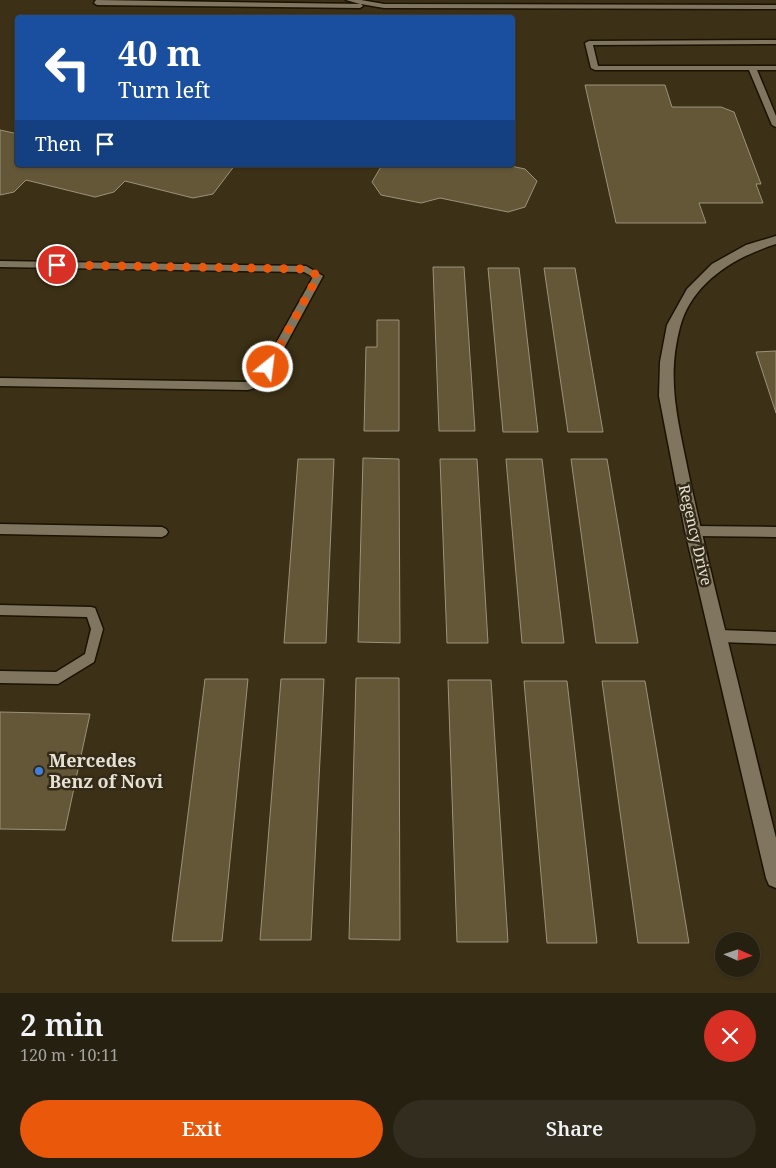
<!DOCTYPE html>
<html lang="en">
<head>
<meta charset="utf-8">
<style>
  body { margin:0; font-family:"Noto Serif",serif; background:#322d1f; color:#f1f3f6; height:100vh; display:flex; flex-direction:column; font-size:19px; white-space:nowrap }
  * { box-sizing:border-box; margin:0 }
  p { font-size:16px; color:#a4a39f }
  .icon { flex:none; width:28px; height:28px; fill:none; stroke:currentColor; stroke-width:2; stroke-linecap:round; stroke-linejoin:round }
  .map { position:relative; height:993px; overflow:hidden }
  .panel { display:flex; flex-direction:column; background:#262011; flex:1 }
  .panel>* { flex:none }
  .guide { position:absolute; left:15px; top:15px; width:500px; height:152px; border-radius:5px; box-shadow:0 1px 4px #0004,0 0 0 1px #423e31; background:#1a4fa0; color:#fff; overflow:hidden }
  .needle { width:32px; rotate:93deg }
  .fabs { position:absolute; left:715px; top:932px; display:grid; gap:10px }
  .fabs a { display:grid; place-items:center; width:45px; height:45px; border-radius:50%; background:#262011; box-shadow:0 1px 4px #0004,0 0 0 1px #423e31; font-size:25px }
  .pin { position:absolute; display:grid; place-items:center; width:42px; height:42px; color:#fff; margin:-21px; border:2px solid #fff; border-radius:50%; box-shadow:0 1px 5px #0007 }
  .me { position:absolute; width:55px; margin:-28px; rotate:29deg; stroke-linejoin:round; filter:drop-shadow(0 0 4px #0008) }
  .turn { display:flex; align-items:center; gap:18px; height:105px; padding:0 20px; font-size:22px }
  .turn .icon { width:65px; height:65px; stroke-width:2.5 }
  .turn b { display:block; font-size:35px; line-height:42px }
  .then { display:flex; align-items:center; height:48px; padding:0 20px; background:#0003; gap:10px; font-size:19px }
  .round { display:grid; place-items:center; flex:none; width:52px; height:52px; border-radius:26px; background:#322d1f }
  .headline { display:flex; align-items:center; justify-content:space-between; height:85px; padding:0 20px }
  h1 { font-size:30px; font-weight:600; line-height:38px }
  .button { display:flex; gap:10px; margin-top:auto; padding:10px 20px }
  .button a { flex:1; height:58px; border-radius:30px; background:#ea580c; color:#fff; font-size:20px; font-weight:600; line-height:58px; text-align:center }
  .button a+a { background:#322d1f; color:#f1f3f6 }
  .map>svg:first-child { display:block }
  .built { fill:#3c3116; fill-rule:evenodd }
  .building { fill:#645738; stroke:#9c927b }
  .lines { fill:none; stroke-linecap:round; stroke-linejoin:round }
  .lane-casing { stroke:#1a1302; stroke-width:3 }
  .street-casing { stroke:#1a1302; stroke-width:3 }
  .lane { fill:#807660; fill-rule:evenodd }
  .street { fill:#807660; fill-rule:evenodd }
  .route { stroke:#ea580c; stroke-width:9; stroke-dasharray:0 16.2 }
  .shop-dot { fill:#3f7fe0; stroke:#332a17; stroke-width:2 }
  .labels { text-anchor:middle; stroke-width:5; stroke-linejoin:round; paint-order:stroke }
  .street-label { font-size:15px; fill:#e6e1d5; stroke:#332a17 }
  .near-poi-label { font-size:18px; font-weight:bold; fill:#e6e1d5; stroke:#332a17; text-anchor:start }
</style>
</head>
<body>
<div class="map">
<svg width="776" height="993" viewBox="0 0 776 993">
  <rect width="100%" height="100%" fill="#332a17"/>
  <path class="built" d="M0 0H776V993H0ZM18 18H512V165H18ZM724 941H751V969H724Z"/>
  <g class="building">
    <polygon points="585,85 665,85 672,107 721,107 734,112 761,184 756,184 763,203 699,203 706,223 616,223"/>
    <polygon points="0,130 18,134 18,165 235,165 213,194 193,198 125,181 114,192 95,197 26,180 14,192 0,195"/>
    <polygon points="382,165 506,165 525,169 537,181 525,207 508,212 440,198 421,203 381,195 372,182"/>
    <polygon points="433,267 464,267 475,431 439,431"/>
    <polygon points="488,268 519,268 538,432 503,432"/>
    <polygon points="544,268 575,268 603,432 568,432"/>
    <polygon points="377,320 399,320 399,431 364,431 366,347 377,347"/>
    <polygon points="776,351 776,413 756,352"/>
    <polygon points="363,458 399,459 400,643 358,642"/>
    <polygon points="298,459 334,459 326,643 284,643"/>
    <polygon points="440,459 477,459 488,643 447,643"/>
    <polygon points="506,459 542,459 564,643 522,643"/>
    <polygon points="571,459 607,459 638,643 596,643"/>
    <polygon points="356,678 399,678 400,940 349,939"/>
    <polygon points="205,679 248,679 222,941 172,941"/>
    <polygon points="281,679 324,679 311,940 260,940"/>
    <polygon points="448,680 491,680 508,942 457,942"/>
    <polygon points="524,681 567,681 597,943 547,943"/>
    <polygon points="602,681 645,681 689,943 638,943"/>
    <polygon points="0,712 90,714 65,830 0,829"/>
  </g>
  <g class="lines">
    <g class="lane-casing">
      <g id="lane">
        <polygon points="96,0 360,4 346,0 361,0 384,4 776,5 776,9 384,8 361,4 363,6 360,8 97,5 94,3"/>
        <polygon points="776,40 776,44 593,45 598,66 776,66 776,70 757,70 776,116 776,127 772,125 749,70 595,70 591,68 585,43 589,41"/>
        <polygon points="0,261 306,266 323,276 264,385 248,390 0,386 0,378 248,382 256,379 313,277 304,272 0,267"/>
        <polygon points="0,524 162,527 166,529 168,532 166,535 162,537 0,534"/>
        <polygon points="693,526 776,527 776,537 693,536 689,534 687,531 689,528"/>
        <polygon points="0,605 91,607 95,608 103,629 94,662 58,684 0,683 0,671 56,672 85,654 91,629 87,617 0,615"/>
        <polygon points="719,630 776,632 776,644 719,642 715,640 713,636 715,632"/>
      </g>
    </g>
    <g class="street-casing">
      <path id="street" d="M776 236V244C735 257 692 282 680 327 666 380 678 420 688 471 697 513 707 555 717 597 737 677 756 758 776 838V888L769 885 766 878 685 531 659 396 660 362 667 325 687 289 712 264 746 245Z"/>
    </g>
    <use href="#lane" class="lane"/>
    <use href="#street" class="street"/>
  </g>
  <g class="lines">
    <polyline class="route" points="57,265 306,269 318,276 268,367"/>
  </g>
  <circle class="shop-dot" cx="39" cy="771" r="5"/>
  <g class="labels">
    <g class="street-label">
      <text transform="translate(695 535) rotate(77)" y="5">Regency Drive</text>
    </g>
    <g class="near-poi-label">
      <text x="49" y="767">Mercedes<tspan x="49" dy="21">Benz of Novi</tspan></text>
    </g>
  </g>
</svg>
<div class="fabs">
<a><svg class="needle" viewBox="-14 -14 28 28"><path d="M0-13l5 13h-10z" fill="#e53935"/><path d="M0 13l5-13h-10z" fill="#a4a39f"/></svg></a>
</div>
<div class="pin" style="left:57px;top:265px;background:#d93025"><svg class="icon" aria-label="arrive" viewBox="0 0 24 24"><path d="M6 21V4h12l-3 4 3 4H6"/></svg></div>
<svg class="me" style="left:268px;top:367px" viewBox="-20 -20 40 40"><circle r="17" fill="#ea580c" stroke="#fff" stroke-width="3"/><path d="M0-11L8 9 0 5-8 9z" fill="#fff"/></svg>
<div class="guide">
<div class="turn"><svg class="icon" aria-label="left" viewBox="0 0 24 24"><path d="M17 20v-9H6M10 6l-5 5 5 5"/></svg><div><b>40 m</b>Turn left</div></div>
<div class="then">Then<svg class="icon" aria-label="arrive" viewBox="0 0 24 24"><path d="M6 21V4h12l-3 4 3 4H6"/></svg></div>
</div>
</div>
<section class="panel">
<div class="headline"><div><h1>2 min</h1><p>120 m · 10:11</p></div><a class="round" style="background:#d93025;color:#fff"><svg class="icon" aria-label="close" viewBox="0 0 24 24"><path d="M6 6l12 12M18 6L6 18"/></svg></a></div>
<div class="button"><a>Exit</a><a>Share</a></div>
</section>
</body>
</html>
